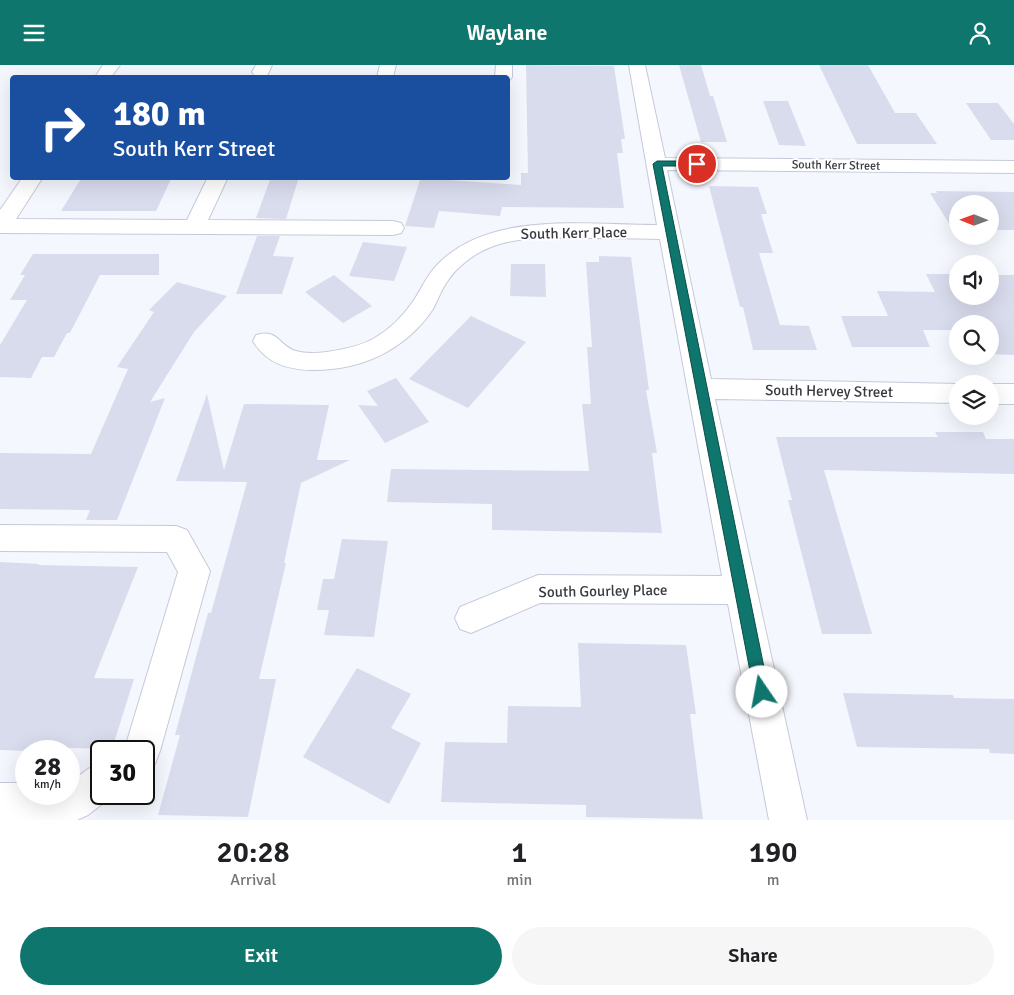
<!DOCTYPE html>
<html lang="en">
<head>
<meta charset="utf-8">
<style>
  body { margin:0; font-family:Signika,sans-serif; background:#f6f6f6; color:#202124; height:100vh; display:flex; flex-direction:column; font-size:19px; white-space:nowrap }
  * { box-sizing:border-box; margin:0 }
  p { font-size:16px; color:#757577 }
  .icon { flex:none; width:28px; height:28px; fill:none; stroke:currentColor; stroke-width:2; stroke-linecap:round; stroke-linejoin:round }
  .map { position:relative; height:755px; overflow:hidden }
  .sheet { display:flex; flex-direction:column; background:#fff; flex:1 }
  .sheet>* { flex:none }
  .guide { position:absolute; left:10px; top:10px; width:500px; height:105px; border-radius:5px; box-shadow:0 5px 20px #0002; background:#1a4fa0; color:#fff; overflow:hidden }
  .needle { width:32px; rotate:271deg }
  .tools { position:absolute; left:949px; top:130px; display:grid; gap:10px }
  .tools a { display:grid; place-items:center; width:50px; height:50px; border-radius:50%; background:#fff; box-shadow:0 5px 20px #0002; font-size:25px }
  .speed { position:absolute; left:15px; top:675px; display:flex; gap:10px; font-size:25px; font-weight:700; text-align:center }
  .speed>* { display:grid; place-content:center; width:65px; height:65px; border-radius:50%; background:#fff; box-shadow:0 5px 20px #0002; line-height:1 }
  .speed small { font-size:12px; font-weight:400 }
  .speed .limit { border:2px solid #111; border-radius:8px; background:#fff; color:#111 }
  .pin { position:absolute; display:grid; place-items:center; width:42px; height:42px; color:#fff; margin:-21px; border:2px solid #fff; border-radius:50%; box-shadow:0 1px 5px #0007 }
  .me { position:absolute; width:55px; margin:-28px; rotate:348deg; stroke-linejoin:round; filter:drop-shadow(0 0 4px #0008) }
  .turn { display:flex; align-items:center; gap:18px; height:105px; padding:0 20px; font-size:22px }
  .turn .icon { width:65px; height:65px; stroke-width:2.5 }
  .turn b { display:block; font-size:35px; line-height:42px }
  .eta { display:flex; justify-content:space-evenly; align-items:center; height:85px; text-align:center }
  .eta b { font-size:30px; font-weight:600; line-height:35px }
  .action { display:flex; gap:10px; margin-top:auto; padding:10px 20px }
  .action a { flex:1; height:58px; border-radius:30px; background:#0f766e; color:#fff; font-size:20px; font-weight:600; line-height:58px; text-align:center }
  .action a+a { background:#f6f6f6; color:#202124 }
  header { display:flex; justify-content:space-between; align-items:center; height:65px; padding:0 20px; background:#0f766e; color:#fff; font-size:22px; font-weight:600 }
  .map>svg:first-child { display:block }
  .building { fill:#d9dced }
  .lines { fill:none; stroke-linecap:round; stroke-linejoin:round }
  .minor-casing { stroke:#c6c9d9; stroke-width:2 }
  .minor { fill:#fff; fill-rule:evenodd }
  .route { fill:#0f766e; stroke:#0a4d48 }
  .labels { text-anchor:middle; stroke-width:4; stroke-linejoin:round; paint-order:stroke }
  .far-street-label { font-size:12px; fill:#393a41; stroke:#fff }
  .street-label { font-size:15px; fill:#393a41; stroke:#fff }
</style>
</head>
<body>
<header><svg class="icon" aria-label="menu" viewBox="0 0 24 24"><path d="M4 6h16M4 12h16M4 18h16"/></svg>Waylane<svg class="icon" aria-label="person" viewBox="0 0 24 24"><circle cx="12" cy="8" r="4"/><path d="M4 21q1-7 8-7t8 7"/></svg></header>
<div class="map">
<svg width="1014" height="755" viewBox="0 0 1014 755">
  <rect width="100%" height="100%" fill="#f5f7fe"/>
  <g class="building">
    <polygon points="526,0 614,1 625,74 621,74 623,88 617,88 624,143 502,142 500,151 439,146 434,163 405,161 421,112 449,112 449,115 521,120 521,108 528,108"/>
    <polygon points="679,0 701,0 710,31 713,31 727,77 701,77"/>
    <polygon points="819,0 868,0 895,48 916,48 937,79 857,79"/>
    <polygon points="763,36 788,36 806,81 779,80"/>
    <polygon points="966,38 998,38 1014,59 1014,75 991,75"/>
    <polygon points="82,112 172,112 156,146 61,146"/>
    <polygon points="271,112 299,112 286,154 256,153"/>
    <polygon points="709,121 758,122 767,149 761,149 773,188 759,188 780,260 809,261 817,285 753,285 743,242 740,242"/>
    <polygon points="936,126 1014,127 1014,165 990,165 990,139 958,139 958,165 953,165 930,128 937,128"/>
    <polygon points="257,171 280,171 273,191 294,192 282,229 236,229"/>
    <polygon points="363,177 407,182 394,216 349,211"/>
    <polygon points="33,189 159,189 159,210 100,210 70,268 67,268 54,292 42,292 31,313 0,312 0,280 27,235 10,235 25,210 20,210"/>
    <polygon points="599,191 631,192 649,325 646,325 657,388 652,388 662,468 492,465 492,439 387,437 391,404 589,406 582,339 591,339 587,282 592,282 586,197 599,197"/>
    <polygon points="511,199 545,199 546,232 510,231"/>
    <polygon points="926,209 958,209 958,231 990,231 990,210 1014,210 1014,290 990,289 990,259 958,259 958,265 923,265 930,282 852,282 841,251 888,251 877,226 935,227"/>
    <polygon points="334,210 356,228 372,241 343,258 305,227"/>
    <polygon points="177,217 227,231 194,267 150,337 165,333 117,455 86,455 90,445 0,444 0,388 91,389 128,304 117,302 154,247 149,245"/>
    <polygon points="471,251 526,277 468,343 409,314"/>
    <polygon points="396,313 429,357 385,378 358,340 378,341 367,326"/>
    <polygon points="207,329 224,405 244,339 329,340 317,395 350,395 301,418 284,498 286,498 259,614 276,614 248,752 158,750 180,670 175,670 196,592 208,548 211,548 247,417 176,416"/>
    <polygon points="935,367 983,367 986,374 1014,374 1014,409 824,405 872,569 822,569 788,435 792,435 776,372 938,372"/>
    <polygon points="342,474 388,476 374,572 324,570 329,545 317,545 323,514 334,514"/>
    <polygon points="0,497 39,499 38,500 138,502 94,613 134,614 112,684 30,682 29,686 0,685"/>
    <polygon points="578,578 686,580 696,649 690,649 703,754 586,752 586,740 441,737 445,677 507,678 508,641 581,642"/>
    <polygon points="357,603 411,629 391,663 421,678 389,739 303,692"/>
    <polygon points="843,628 953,630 954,633 1014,634 1014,689 990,688 989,684 857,682"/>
  </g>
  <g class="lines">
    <g class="minor-casing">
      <g id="minor">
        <polygon points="103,0 120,0 111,12 95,12"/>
        <polygon points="256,0 272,0 267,11 255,11 252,7"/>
        <polygon points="380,0 396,0 393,12 377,12"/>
        <polygon points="496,0 512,0 512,12 509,16 508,16 508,12 495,12"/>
        <path d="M629 0H645L665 93 1014 96V108L667 105 711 314 960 319H958V338L715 334 807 755H769L728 539 540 538 471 568 460 564 455 553 460 542 538 510 722 511 660 174C633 173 607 173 580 173 550 173 520 171 491 182 475 188 456 202 447 217 441 225 438 235 433 244 405 286 360 306 310 305 287 304 266 298 253 276L256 270C278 263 279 281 296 286 314 292 357 283 373 274 389 265 404 250 414 235 422 223 427 210 437 200 489 145 588 160 657 160Z"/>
        <polygon points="23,112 43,112 16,154 187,155 208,112 228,112 208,155 393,156 401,158 404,163 401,168 393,170 0,168 0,145"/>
        <rect x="990" y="319" width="24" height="20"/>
        <polygon points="0,460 176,461 187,465 210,506 160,686 155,699 144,703 144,686 124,686 178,507 167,487 0,486"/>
        <polygon points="101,698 101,729 115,729 88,750 77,755 0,755 0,718 26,718 26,729 69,729 69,718 88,704"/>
      </g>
    </g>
    <use href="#minor" class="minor"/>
  </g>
  <polygon class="route" points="657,96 697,96 701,99 697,101 662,101 769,627 767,632 762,634 756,632 754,627 653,99"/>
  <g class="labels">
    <g class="far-street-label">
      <text transform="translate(836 100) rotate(1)" y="4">South Kerr Street</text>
    </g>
    <g class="street-label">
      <text transform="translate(574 168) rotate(-1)" y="5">South Kerr Place</text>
      <text transform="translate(829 326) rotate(1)" y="5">South Hervey Street</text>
      <text transform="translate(603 526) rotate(-1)" y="5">South Gourley Place</text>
    </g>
  </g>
</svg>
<div class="tools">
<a><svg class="needle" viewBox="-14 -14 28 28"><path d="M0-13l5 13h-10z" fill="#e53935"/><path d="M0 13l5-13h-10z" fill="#757577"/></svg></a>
<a><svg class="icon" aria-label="sound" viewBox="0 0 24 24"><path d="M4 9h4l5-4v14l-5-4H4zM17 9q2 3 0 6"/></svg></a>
<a><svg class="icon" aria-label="search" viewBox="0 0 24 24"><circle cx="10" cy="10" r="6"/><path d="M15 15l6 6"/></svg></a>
<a><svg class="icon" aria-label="layers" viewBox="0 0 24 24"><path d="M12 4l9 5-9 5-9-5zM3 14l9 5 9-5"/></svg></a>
</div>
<div class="speed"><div>28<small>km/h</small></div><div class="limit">30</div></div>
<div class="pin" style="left:697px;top:99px;background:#d93025"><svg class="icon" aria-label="arrive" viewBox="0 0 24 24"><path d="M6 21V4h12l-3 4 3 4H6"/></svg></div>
<svg class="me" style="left:762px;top:627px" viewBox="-20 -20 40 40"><circle r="19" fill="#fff"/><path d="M0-13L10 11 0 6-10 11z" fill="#0f766e"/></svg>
<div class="guide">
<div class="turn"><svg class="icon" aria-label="right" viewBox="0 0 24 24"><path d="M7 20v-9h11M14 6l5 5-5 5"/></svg><div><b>180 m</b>South Kerr Street</div></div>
</div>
</div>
<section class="sheet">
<div class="eta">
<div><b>20:28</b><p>Arrival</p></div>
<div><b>1</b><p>min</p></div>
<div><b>190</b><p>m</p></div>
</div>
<div class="action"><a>Exit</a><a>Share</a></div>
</section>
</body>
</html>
